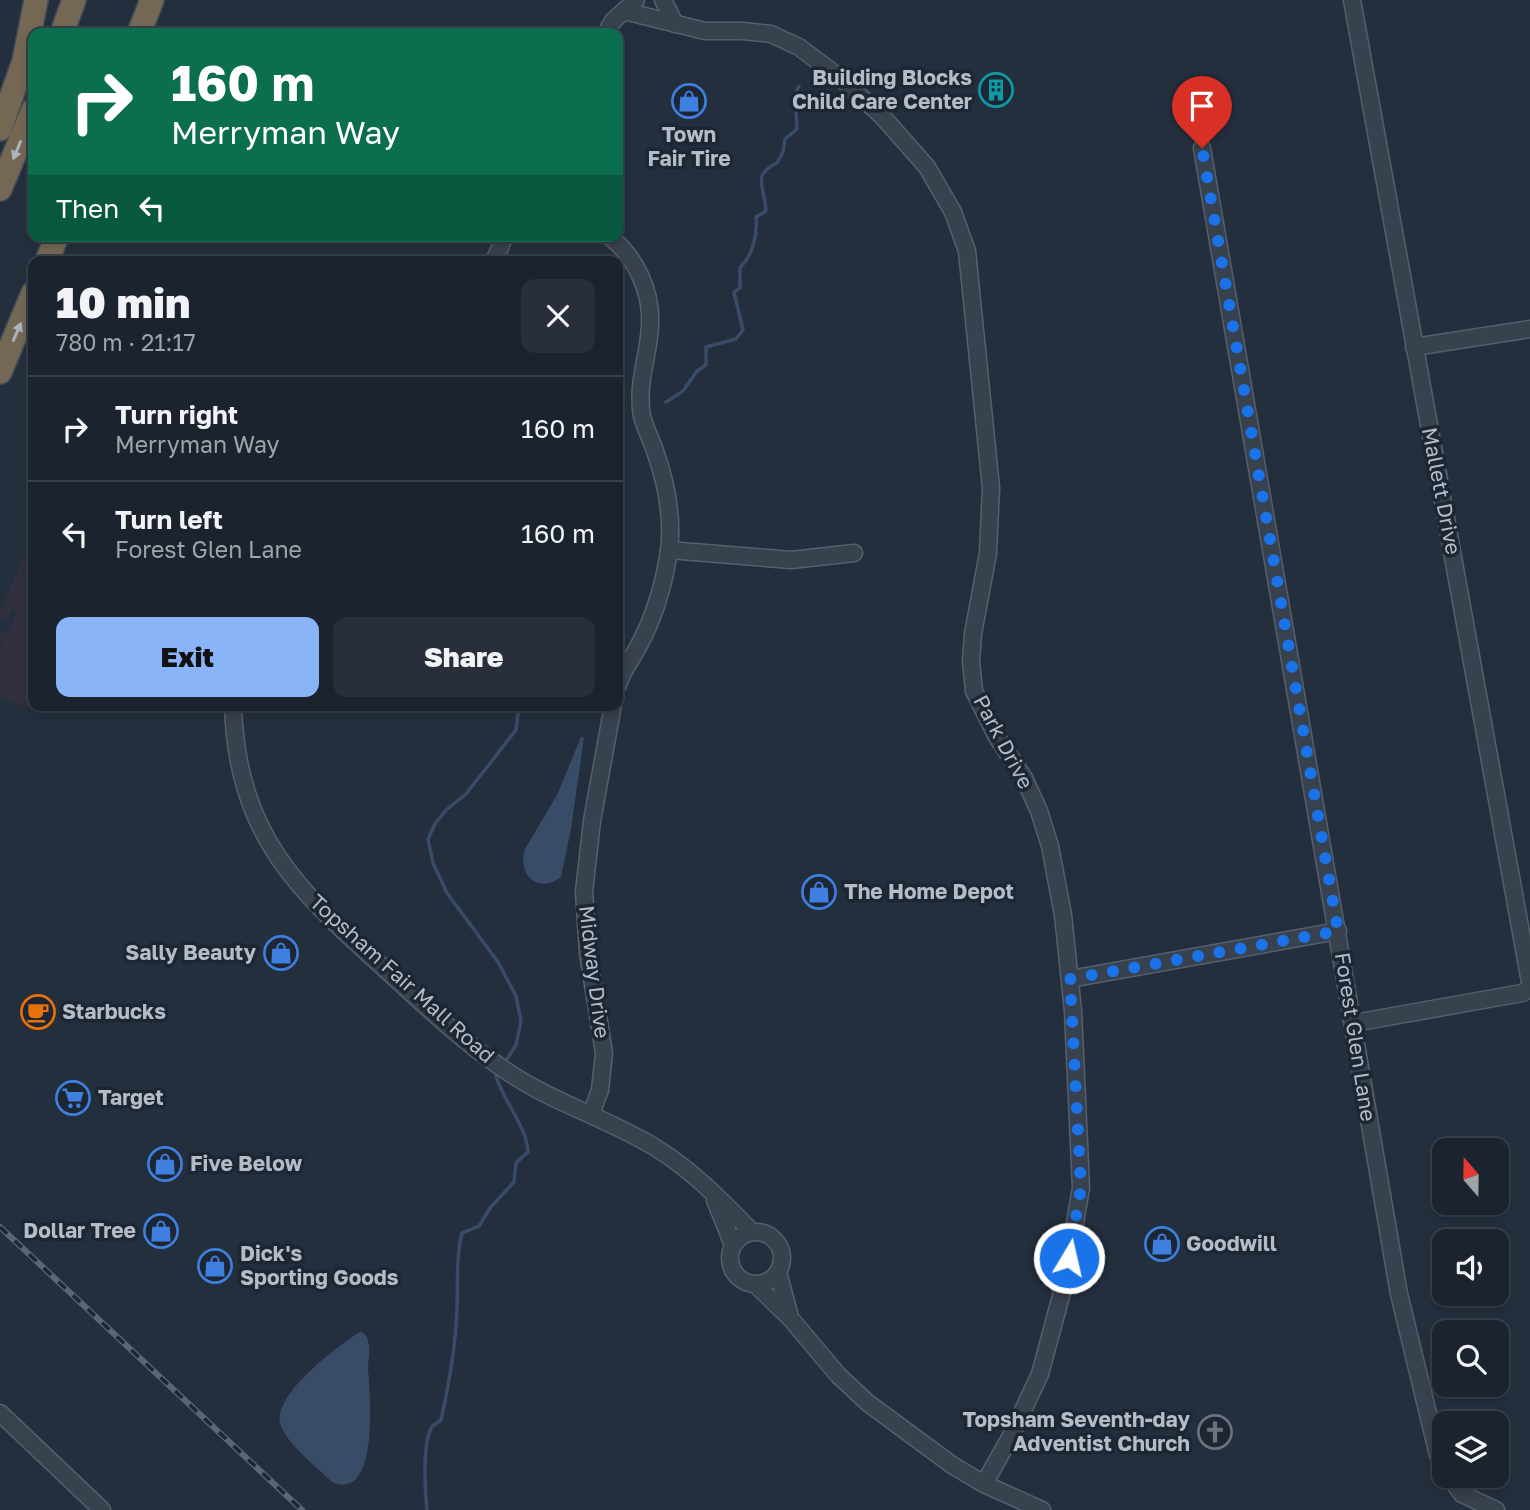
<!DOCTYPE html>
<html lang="en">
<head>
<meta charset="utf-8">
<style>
  body { margin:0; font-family:"Golos Text",sans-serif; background:#282f3a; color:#f1f3f6; height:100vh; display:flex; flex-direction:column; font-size:26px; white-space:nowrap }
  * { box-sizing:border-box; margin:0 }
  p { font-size:23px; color:#a0a4aa }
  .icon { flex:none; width:38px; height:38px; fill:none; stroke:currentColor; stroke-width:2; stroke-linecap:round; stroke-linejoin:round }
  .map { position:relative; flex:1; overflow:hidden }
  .sheet { position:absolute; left:28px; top:256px; width:595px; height:455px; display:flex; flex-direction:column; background:#1b232e; border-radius:14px; box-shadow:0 4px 10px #0003,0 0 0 2px #39404a }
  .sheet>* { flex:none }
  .top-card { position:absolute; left:28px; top:28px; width:595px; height:214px; border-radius:14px; box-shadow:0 4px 10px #0003,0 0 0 2px #39404a; background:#0b6e4f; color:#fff; overflow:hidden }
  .needle { width:46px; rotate:340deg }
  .tools { position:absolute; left:1432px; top:1138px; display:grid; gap:14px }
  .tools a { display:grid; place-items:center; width:77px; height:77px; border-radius:14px; background:#1b232e; box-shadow:0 4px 10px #0003,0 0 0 2px #39404a; font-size:35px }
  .pin { position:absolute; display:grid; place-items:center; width:60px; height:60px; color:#fff; margin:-72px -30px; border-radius:50% 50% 50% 0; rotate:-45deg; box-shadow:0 0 7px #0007 }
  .pin .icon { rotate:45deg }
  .me { position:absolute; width:77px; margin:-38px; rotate:9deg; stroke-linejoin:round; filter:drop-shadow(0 0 5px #0008) }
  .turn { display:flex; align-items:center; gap:24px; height:147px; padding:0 28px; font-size:32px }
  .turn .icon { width:91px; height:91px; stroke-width:2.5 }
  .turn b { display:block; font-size:49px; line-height:60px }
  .then { display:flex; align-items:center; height:66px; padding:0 28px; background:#0003; gap:14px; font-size:26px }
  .round { display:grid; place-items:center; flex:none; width:74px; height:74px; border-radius:14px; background:#282f3a }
  .headline { display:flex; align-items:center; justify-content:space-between; height:119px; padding:0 28px }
  h1 { font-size:42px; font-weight:800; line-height:52px }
  .primary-button { display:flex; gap:14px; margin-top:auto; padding:14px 28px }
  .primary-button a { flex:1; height:80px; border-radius:14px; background:#8ab4f8; color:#111; font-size:28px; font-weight:800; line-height:80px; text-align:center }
  .primary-button a+a { background:#282f3a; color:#f1f3f6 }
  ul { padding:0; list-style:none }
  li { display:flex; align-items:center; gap:21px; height:105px; padding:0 28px; border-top:2px solid #39404a }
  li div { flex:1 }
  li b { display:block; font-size:26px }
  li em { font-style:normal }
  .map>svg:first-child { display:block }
  .medical { fill:#32303f }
  .water { fill:#394c67 }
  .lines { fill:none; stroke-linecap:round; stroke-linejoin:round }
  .stream { stroke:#394c67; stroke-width:3.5 }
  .minor-casing { stroke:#565f6c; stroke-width:19 }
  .highway-casing { stroke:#434c59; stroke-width:26 }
  .minor { stroke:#38414e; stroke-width:16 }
  .highway { stroke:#746855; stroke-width:23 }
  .rail-casing { stroke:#5a6575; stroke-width:6 }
  .rail { stroke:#1d2633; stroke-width:3.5; stroke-dasharray:10; stroke-linecap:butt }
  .oneway { fill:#aeb4bd }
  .route { stroke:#1a73e8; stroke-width:12; stroke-dasharray:0 21.6 }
  .labels { text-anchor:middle; stroke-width:7; stroke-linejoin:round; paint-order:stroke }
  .poi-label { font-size:21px; font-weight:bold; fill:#b4bcc9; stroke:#1d2633; text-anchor:start }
  .street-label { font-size:21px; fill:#b4bcc9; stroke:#1d2633 }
</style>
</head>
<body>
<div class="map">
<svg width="1530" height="1510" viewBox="0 0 1530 1510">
  <rect width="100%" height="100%" fill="#242f3e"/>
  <polygon class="medical" points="30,544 33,546 33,704 31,710 0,696 0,652 3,645 0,643 0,635 2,631 8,634 18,611 12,609 7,620 0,617 0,611"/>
  <g class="water">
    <path d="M581 737H584L571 829 561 877C539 894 517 876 525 849L557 795Z"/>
    <path d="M362 1332C366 1336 367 1336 368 1341 371 1350 368 1360 368 1369 370 1392 380 1503 332 1482 318 1468 288 1445 281 1426 270 1396 337 1347 358 1333Z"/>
  </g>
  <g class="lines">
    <g class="stream">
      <path d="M666 402 683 391 697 371 706 365V347L736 339 743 330 734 292 740 288V268C752 256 758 235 756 217L766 211C765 187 751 175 777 163L783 152 785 139 797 129 795 94 799 86"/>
      <polyline points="618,435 618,434"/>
      <polyline points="505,1062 516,1045 521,1021 516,996 498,962 447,893 433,863 428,839 435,824 446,810 466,794 516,730 519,705"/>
      <path d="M427 1510C425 1492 422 1442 432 1427 433 1425 440 1421 441 1420 449 1384 456 1345 457 1308 458 1283 456 1257 462 1233L479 1226 490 1208 514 1182 516 1163 528 1152C526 1124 504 1103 496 1076L499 1072"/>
    </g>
    <g class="minor-casing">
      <g id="minor">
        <polyline points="663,0 675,24"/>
        <polyline points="1352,0 1530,982"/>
        <polyline points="624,11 705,31 744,31 771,34 799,47 839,77 882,116 927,167 953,212 967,251 991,488 988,553 973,634 971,661 974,691 997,737 1024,778 1039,811 1050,846 1063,915 1073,1011 1081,1188 1065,1281 1040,1374 1011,1436 984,1484"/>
        <polyline points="606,33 613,21 636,0"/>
        <polyline points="1202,148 1399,1294 1438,1455 1444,1467"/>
        <path d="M609 236C636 257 652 292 650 325 649 356 636 384 642 416 645 428 651 439 655 451 666 482 673 518 669 551 664 584 654 618 638 647 631 660 622 671 618 685"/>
        <polyline points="494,261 505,236"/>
        <polyline points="1414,347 1530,329"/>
        <polyline points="669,550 791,560 854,553"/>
        <path d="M233 705C237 840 302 894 395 978 433 1013 470 1048 514 1076 559 1105 611 1120 656 1148 692 1170 723 1202 752 1232"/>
        <polyline points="1070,979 1338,931"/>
        <polyline points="1354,1023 1522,993 1530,989"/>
        <polyline points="591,1114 600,1090 604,1053 588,953 584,892 592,821 613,705"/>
        <polyline points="715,1200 733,1245"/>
        <circle cx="756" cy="1258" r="26"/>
        <polyline points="778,1272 789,1313"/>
        <polyline points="756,1285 791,1319 838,1375 868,1403 952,1465 984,1484 1042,1510"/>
        <polyline points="0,1413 102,1510"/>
        <polyline points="1448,1475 1462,1494 1496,1510"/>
      </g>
    </g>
    <g class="highway-casing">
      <g id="highway">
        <polyline points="62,33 74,0"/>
        <polyline points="139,33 152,0"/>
        <polyline points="0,129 24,61 36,0"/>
        <polyline points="0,189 33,110"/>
        <polyline points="47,261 57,236"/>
        <polyline points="0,372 33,293"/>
      </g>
    </g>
    <use href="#minor" class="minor"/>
    <use href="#highway" class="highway"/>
    <g class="rail-casing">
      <polyline id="rail" points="0,1227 302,1510"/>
    </g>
    <use href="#rail" class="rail"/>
  </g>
  <defs><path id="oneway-solid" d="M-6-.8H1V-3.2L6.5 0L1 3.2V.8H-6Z" transform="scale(1.75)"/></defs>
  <g class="oneway">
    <use href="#oneway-solid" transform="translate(17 150) rotate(113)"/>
    <use href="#oneway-solid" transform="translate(17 332) rotate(-67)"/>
  </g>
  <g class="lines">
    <polyline class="route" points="1069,1258 1081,1188 1070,979 1338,931 1202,148"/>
  </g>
  <defs>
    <g id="building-ring" transform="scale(1.75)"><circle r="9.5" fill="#1d2633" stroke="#0f9aa8" stroke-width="1.5"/><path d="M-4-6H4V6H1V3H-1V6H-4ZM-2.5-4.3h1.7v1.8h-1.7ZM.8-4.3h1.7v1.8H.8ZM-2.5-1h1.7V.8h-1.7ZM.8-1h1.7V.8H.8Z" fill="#0f9aa8"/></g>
    <g id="shop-ring" transform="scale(1.75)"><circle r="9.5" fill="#1d2633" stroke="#3f7fe0" stroke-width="1.5"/><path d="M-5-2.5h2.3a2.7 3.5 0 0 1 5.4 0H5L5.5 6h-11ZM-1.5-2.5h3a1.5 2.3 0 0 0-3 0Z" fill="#3f7fe0"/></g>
    <g id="cafe-ring" transform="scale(1.75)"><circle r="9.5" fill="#1d2633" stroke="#e8710a" stroke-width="1.5"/><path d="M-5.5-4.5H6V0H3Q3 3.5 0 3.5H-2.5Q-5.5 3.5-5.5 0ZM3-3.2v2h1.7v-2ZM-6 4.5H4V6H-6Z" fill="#e8710a"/></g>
    <g id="supermarket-ring" transform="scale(1.75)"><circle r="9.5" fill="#1d2633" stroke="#3f7fe0" stroke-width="1.5"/><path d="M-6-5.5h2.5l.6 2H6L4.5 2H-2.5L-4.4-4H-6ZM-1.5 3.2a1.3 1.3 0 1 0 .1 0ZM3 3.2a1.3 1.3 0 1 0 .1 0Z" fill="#3f7fe0"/></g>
    <g id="church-ring" transform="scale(1.75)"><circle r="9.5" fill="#1d2633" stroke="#6b7280" stroke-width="1.5"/><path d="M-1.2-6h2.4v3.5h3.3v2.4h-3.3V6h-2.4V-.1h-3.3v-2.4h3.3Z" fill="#6b7280"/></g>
  </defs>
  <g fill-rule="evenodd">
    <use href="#building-ring" x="996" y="90"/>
    <use href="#shop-ring" x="689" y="101"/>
    <use href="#shop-ring" x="819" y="892"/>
    <use href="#shop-ring" x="281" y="953"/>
    <use href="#cafe-ring" x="38" y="1012"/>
    <use href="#supermarket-ring" x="73" y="1098"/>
    <use href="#shop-ring" x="165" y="1164"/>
    <use href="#shop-ring" x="161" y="1231"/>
    <use href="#shop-ring" x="1162" y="1244"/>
    <use href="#shop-ring" x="215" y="1266"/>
    <use href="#church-ring" x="1215" y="1432"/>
  </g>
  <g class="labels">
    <g class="poi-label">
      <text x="972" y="85" text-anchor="end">Building Blocks<tspan x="972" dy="24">Child Care Center</tspan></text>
      <text x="689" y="142" text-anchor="middle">Town<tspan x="689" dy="24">Fair Tire</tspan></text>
      <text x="844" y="899">The Home Depot</text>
      <text x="256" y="960" text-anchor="end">Sally Beauty</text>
      <text x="62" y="1019">Starbucks</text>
      <text x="98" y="1105">Target</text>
      <text x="190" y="1171">Five Below</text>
      <text x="136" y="1238" text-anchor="end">Dollar Tree</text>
      <text x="1186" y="1251">Goodwill</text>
      <text x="240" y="1261">Dick's<tspan x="240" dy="24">Sporting Goods</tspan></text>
      <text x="1190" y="1427" text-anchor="end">Topsham Seventh-day<tspan x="1190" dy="24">Adventist Church</tspan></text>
    </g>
    <g class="street-label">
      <text transform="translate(1441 491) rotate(79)" y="7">Mallett Drive</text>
      <text transform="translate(1003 742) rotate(62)" y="7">Park Drive</text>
      <text transform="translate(594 972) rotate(83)" y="7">Midway Drive</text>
      <text transform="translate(402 979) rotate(42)" y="7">Topsham Fair Mall Road</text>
      <text transform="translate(1355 1037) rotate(81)" y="7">Forest Glen Lane</text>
    </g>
  </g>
</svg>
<div class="tools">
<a><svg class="needle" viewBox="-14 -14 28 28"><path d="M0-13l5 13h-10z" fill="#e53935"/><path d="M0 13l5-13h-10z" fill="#a0a4aa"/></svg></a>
<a><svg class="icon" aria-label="sound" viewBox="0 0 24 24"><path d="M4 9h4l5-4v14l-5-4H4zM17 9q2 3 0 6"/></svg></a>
<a><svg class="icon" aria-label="search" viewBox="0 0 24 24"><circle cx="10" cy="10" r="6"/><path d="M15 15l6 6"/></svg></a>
<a><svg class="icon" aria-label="layers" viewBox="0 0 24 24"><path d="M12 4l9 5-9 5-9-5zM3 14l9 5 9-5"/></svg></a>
</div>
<div class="pin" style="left:1202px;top:148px;background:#d93025"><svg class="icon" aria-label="arrive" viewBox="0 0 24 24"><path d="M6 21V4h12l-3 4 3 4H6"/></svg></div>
<svg class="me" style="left:1069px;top:1258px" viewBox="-20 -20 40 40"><circle r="17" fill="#1a73e8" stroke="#fff" stroke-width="3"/><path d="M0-11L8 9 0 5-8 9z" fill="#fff"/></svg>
<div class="top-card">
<div class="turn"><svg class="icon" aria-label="right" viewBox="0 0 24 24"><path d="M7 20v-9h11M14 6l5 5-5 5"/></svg><div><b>160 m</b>Merryman Way</div></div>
<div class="then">Then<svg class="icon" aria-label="left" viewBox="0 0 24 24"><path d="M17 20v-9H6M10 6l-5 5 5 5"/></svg></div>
</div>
<section class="sheet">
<div class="headline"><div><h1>10 min</h1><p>780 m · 21:17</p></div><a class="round"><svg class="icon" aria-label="close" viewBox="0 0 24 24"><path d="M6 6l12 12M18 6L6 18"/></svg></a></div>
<ul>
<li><svg class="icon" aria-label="right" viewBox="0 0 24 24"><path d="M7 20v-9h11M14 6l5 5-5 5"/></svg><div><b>Turn right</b><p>Merryman Way</p></div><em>160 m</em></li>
<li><svg class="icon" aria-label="left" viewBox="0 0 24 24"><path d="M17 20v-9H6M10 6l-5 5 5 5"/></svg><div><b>Turn left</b><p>Forest Glen Lane</p></div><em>160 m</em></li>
</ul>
<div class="primary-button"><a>Exit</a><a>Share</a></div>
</section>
</div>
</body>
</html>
